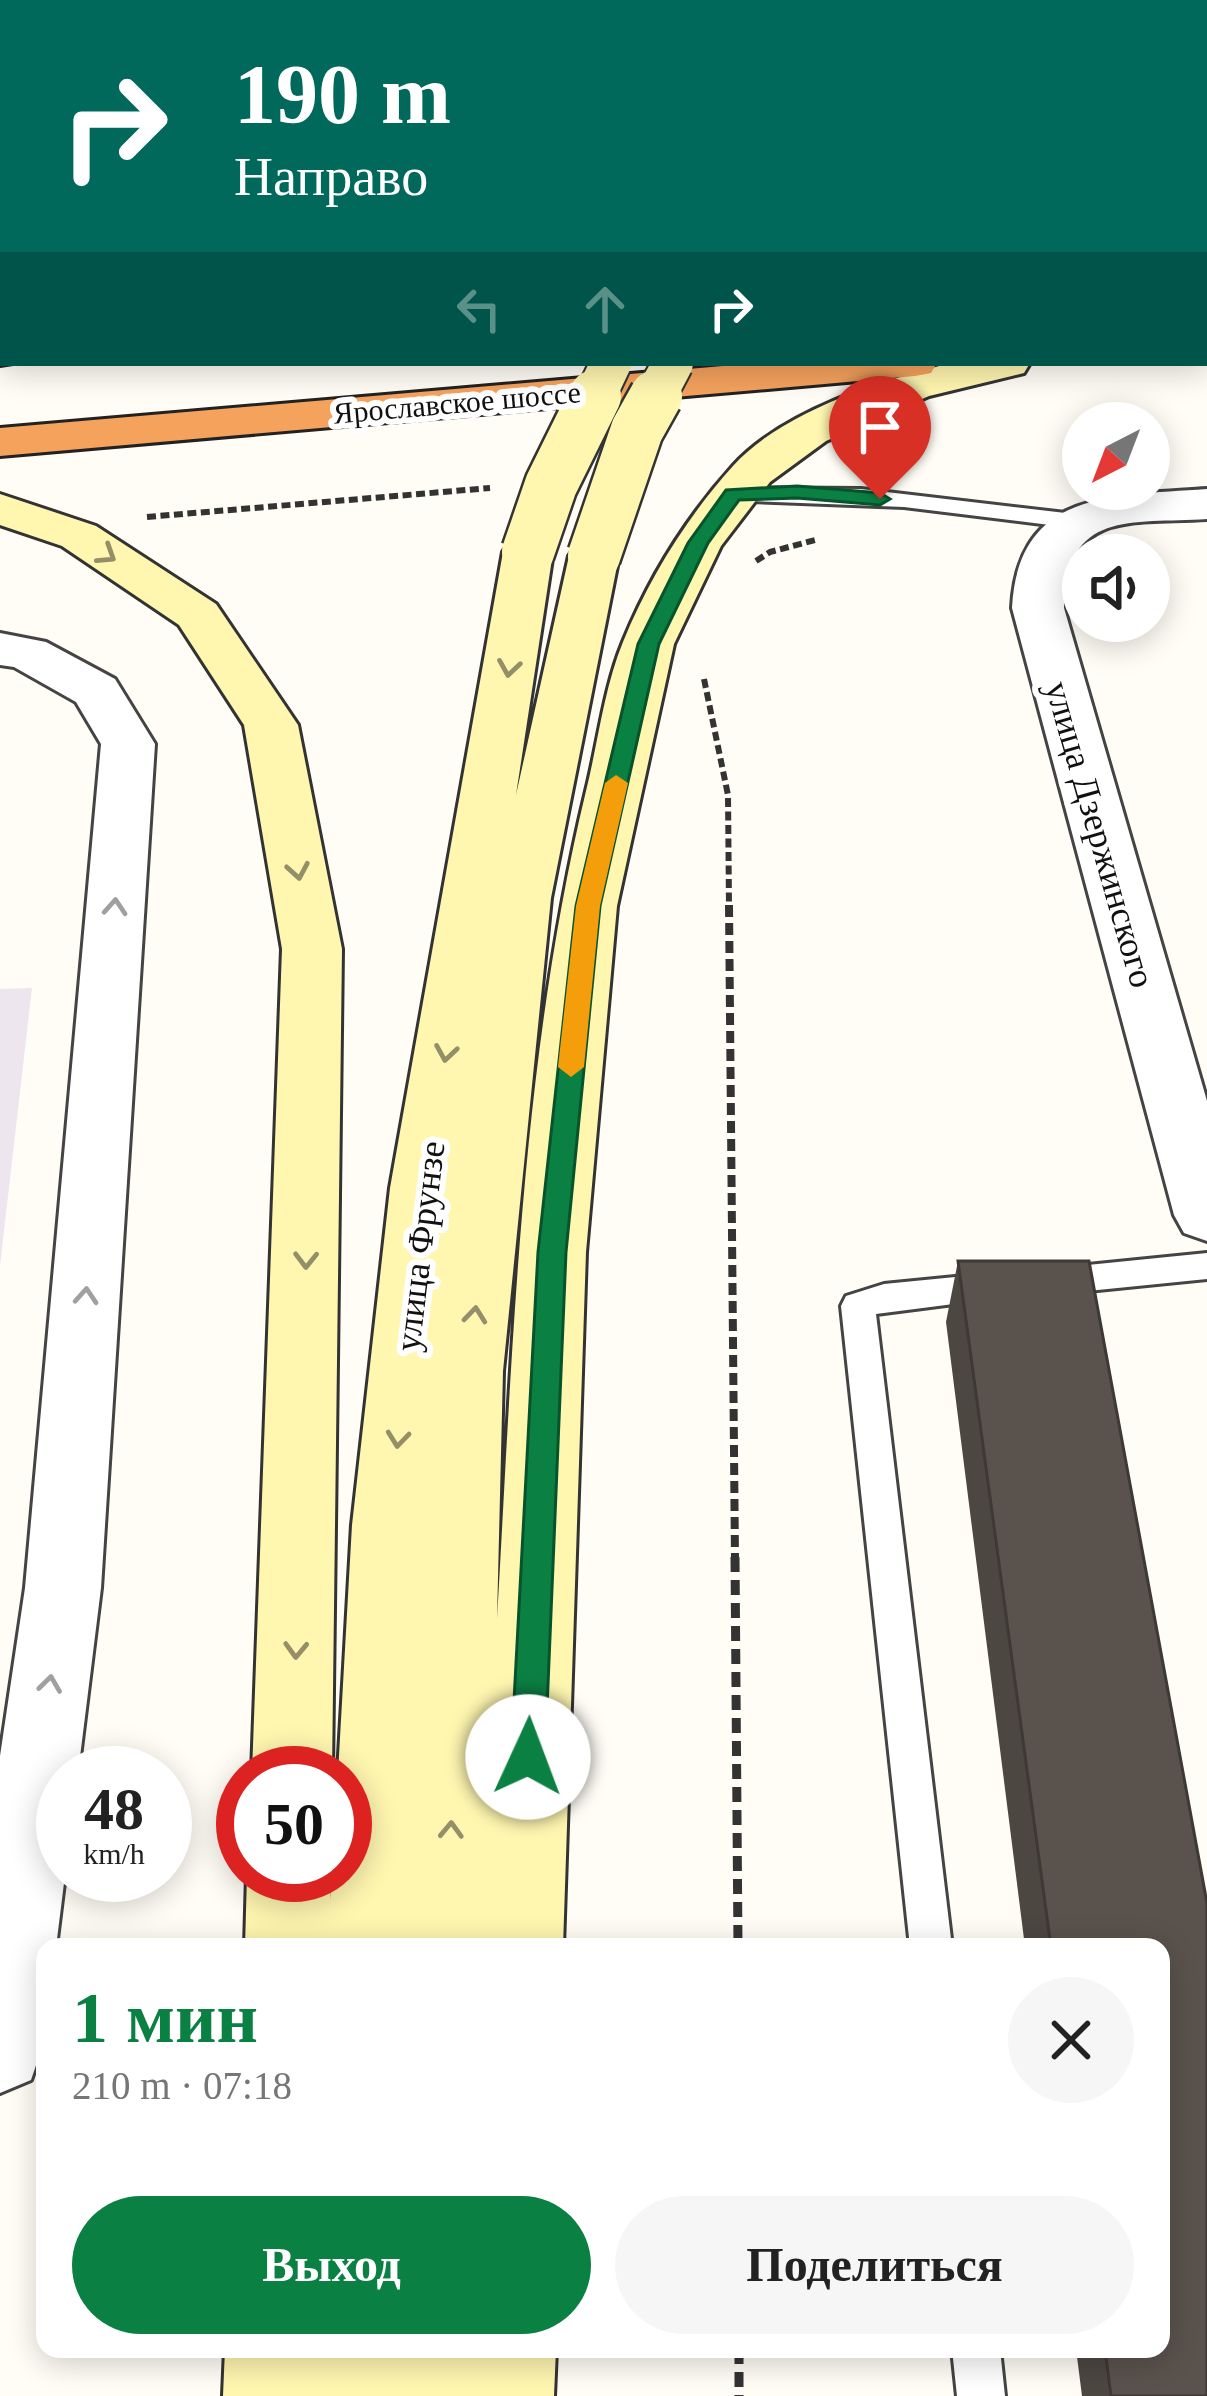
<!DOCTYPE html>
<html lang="ru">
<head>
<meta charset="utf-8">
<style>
  body { margin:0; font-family:"Times New Roman",serif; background:#f6f6f6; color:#222; height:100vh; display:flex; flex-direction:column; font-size:45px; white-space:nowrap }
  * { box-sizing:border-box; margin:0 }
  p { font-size:39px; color:#767676 }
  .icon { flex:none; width:66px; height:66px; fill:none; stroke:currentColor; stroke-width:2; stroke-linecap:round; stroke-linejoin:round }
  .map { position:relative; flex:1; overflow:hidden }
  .sheet { position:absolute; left:36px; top:1938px; width:1134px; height:420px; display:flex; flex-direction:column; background:#fff; border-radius:24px; box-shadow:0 6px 30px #0003 }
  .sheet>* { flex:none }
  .banner { position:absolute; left:0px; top:0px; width:1209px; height:366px; box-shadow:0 6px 30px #0003; background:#00695c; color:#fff; overflow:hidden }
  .needle { width:78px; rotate:222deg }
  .fabs { position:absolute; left:1062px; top:402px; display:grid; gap:24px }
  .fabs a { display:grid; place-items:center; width:108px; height:108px; border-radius:50%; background:#fff; box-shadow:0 6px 30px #0003; font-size:60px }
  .speed { position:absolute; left:36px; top:1746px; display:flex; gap:24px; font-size:60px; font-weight:700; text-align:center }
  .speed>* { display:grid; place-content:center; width:156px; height:156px; border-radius:50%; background:#fff; box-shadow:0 6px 30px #0003; line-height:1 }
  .speed small { font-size:30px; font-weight:400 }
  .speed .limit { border:18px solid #d22; background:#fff; color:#111 }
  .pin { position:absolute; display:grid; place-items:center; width:102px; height:102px; color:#fff; margin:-123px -51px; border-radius:50% 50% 50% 0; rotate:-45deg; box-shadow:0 0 12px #0007 }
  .pin .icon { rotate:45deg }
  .me { position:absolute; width:132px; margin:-66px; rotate:2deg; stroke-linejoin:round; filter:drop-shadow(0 0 9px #0008) }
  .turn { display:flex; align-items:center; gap:42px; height:252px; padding:0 36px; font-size:54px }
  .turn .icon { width:156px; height:156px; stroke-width:2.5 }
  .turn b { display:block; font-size:84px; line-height:102px }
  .lanes { display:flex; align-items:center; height:114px; padding:0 36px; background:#0003; justify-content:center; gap:60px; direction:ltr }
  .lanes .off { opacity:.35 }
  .round { display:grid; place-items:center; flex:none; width:126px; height:126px; border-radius:63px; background:#f6f6f6 }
  .summary { display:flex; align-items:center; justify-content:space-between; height:204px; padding:0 36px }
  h1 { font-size:72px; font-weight:700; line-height:90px; color:#0b8043 }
  .action { display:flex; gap:24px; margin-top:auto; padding:24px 36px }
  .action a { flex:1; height:138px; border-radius:72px; background:#0b8043; color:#fff; font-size:48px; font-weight:700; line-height:138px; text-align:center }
  .action a+a { background:#f6f6f6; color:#222 }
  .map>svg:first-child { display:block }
  .industrial { fill:#eee6ef }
  .forest { fill:#b9dc9c }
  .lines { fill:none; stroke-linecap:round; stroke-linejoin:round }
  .lane-casing { stroke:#444; stroke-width:6 }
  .street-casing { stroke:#444; stroke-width:6 }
  .secondary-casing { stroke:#333; stroke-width:6 }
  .highway-casing { stroke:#222; stroke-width:6 }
  .path-far3 { stroke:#333; stroke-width:4.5; stroke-dasharray:8 3; stroke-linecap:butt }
  .path-far2 { stroke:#333; stroke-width:6; stroke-dasharray:9 4.5; stroke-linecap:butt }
  .path-far1 { stroke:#333; stroke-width:8; stroke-dasharray:12 6; stroke-linecap:butt }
  .path { stroke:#333; stroke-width:9; stroke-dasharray:15 8; stroke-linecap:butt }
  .lane { fill:#fff; fill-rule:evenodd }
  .street { fill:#fff; fill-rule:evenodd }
  .secondary { fill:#fff6b0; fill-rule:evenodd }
  .highway { fill:#f5a25d; fill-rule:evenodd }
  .secondary-bridge-far1-casing { stroke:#333; stroke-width:44; stroke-linecap:butt }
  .secondary-bridge-casing { stroke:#333; stroke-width:57; stroke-linecap:butt }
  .secondary-bridge-far1 { stroke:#fff6b0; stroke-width:40 }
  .secondary-bridge { stroke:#fff6b0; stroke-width:52 }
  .wall { fill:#4d4742 }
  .building { fill:#5a524d; stroke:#3f3936; stroke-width:3 }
  .oneway { stroke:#948f68 }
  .oneway2 { stroke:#a0a0a0 }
  .route { fill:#0b8043; stroke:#07532c; stroke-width:3 }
  .slow { fill:#f59e0b }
  .labels { text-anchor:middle; stroke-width:12; stroke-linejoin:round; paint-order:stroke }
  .far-street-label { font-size:30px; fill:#111; stroke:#fff }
  .street-label { font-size:36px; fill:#111; stroke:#fff }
</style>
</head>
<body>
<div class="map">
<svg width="1207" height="2396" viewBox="0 0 1207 2396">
  <rect width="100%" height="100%" fill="#fffdf5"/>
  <polygon class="industrial" points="32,988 0,1266 0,989"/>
  <polygon class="forest" points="0,0 407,0 407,3 3,3 0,195"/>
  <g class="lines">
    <g class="lane-casing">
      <g id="lane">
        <polygon points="733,488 861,489 1074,514 1086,521 1074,528 904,507 724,500 721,495"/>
        <polygon points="1207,1253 1207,1279 1048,1295 1036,1292 1031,1282 1036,1272 1048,1269"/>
        <polygon points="996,1273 1008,1277 1013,1287 1008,1297 876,1314 952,1947 910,1947 841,1306 846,1296 884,1284"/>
        <polygon points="952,2349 1000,2349 1005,2396 957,2396"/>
      </g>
    </g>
    <g class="street-casing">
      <g id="street">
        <path d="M1207 489V519C1130 524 1066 509 1064 608L1207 1101V1241L1184 1233 1174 1215 1012 608C1018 489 1114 496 1207 489Z"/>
        <polygon points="0,633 46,642 115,679 155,744 101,1588 78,1773 63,1773 65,1875 56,1947 45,1947 45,2039 31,2080 0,2093 0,1756 25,1588 101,744 76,702 14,667 0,665"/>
      </g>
    </g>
    <g class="secondary-casing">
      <g id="secondary">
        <rect x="1206" y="17" width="1" height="22"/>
        <path d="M952 363H1030L1024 373 929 396 826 441 770 482 721 546 674 644 617 906 586 1252 563 1947H245L247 1875H331L330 1900 332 1875H345V1773H338L352 1525 390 1188 503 552 510 541 528 537 546 541 553 552 516 795 569 556 576 545 594 541 612 545 619 556 551 898 503 1371 497 1619C513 1343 521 1061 586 791 598 743 604 688 623 642 649 578 687 517 733 466 781 412 884 379 952 363Z"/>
        <polygon points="0,494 96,526 216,604 298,725 342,949 332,1773 252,1773 282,949 244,725 179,625 62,546 0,525"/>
        <polygon points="225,2349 556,2349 554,2396 223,2396"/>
      </g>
    </g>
    <g class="highway-casing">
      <g id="highway">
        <polygon points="1207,241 1207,267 1206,268 1206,242"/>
        <rect x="1206" y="325" width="1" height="26"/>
        <polygon points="0,339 3,363 13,363 0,365"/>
        <polygon points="758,363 937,363 931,373 915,376 0,456 0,428"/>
      </g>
    </g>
    <g class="path-far3">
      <polyline points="230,0 236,3"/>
      <polyline points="488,0 492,3"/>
      <polyline points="1078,3 1093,0"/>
    </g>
    <g class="path-far2">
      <polyline points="147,517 490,488"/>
      <polyline points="756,561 770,552 815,540"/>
      <polyline points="704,679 728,795 729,908"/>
    </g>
    <polyline class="path-far1" points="729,905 735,1560"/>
    <g class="path">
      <polyline points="735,1557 738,1947"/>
      <polyline points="739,2349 739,2396"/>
    </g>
    <use href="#lane" class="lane"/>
    <use href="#street" class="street"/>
    <use href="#secondary" class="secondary"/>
    <use href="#highway" class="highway"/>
    <g class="secondary-bridge-far1-casing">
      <g id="secondary-bridge-far1">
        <polyline points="594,399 611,363"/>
        <polyline points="654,399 673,363"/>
      </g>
    </g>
    <g class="secondary-bridge-casing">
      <g id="secondary-bridge">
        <polyline points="528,552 551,485 595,396"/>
        <polyline points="594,556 637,430 656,396"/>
      </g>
    </g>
    <use href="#secondary-bridge-far1" class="secondary-bridge-far1"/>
    <use href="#secondary-bridge" class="secondary-bridge"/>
  </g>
  <polygon class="wall" points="958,1261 1089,1261 1207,1903 1207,2396 1082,2396 1076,2349 1161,2349 1161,1947 1025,1947 946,1322"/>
  <polygon class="building" points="958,1261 1089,1261 1207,1903 1207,2396 1111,2396 1105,2349 1161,2349 1161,1947 1051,1947"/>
  <defs><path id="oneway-chevron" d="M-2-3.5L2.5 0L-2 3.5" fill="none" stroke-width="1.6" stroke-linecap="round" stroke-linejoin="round" transform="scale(3)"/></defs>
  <g class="oneway">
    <use href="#oneway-chevron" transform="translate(107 555) rotate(33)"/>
    <use href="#oneway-chevron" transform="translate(509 668) rotate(99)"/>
    <use href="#oneway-chevron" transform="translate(298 871) rotate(80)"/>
    <use href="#oneway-chevron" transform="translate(446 1053) rotate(99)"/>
    <use href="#oneway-chevron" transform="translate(306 1260) rotate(91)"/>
    <use href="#oneway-chevron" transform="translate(475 1315) rotate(-84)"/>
    <use href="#oneway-chevron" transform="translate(398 1439) rotate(96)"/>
    <use href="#oneway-chevron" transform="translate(296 1650) rotate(92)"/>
    <use href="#oneway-chevron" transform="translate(451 1830) rotate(-88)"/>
  </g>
  <g class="oneway2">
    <use href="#oneway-chevron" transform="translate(115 907) rotate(-86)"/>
    <use href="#oneway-chevron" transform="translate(86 1296) rotate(-86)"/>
    <use href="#oneway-chevron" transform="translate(50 1684) rotate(-82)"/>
  </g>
  <polygon class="route" points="797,486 880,493 890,499 880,505 797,498 739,500 708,543 659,644 600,906 566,1252 545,1757 540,1768 528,1772 516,1768 511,1757 538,1252 576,906 638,644 688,543 726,490"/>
  <polygon class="slow" points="616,775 628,783 600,906 584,1067 571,1077 558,1067 576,906 605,783"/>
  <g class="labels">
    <g class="far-street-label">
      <text transform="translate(457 403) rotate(-5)" y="10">Ярославское шоссе</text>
    </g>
    <g class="street-label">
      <text transform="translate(1101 834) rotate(74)" y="13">улица Дзержинского</text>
      <text transform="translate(419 1246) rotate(-83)" y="13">улица Фрунзе</text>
    </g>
  </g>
</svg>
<div class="fabs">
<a><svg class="needle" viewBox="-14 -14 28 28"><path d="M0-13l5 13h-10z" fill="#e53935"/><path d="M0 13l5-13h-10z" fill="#767676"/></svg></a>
<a><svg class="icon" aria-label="sound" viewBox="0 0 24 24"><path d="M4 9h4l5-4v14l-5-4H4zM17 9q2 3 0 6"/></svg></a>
</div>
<div class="speed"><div>48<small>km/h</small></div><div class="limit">50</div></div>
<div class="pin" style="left:880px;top:499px;background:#d93025"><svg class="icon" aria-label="arrive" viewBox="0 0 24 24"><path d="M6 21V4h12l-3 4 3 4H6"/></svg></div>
<svg class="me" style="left:528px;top:1757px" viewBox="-20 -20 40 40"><circle r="19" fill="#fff"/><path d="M0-13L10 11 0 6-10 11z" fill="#0b8043"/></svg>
<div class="banner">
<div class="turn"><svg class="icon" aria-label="right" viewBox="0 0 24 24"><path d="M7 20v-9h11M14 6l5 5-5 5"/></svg><div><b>190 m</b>Направо</div></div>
<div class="lanes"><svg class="icon off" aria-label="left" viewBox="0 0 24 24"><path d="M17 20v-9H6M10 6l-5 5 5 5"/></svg><svg class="icon off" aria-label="ahead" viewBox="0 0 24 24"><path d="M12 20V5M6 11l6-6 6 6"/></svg><svg class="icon" aria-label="right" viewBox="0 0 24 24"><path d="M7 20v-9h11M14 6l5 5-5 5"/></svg></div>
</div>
<section class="sheet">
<div class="summary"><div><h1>1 мин</h1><p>210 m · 07:18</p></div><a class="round"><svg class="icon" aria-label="close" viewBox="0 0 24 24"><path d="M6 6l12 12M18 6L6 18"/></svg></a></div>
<div class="action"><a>Выход</a><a>Поделиться</a></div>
</section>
</div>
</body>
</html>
